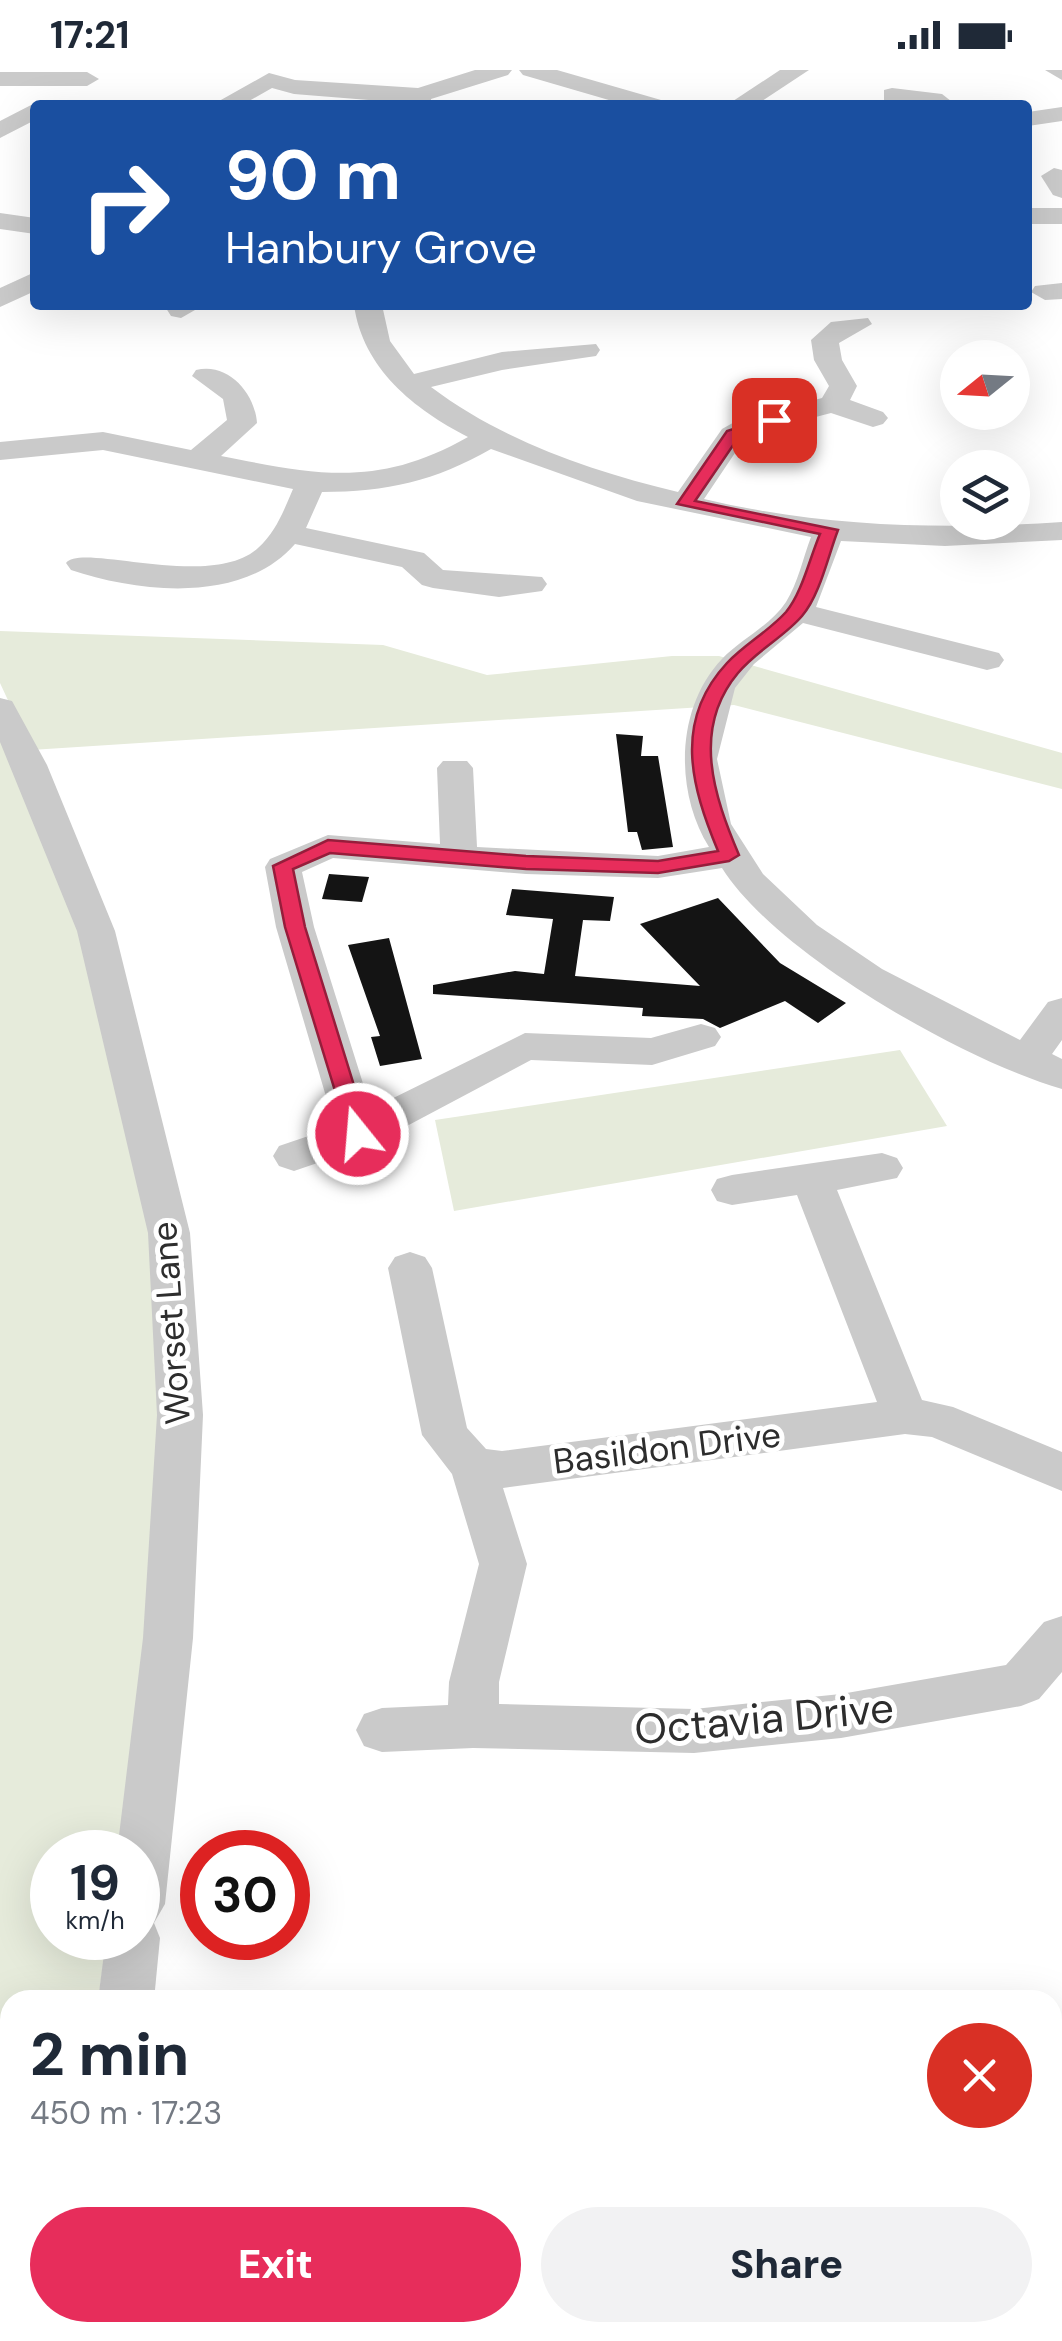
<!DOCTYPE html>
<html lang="en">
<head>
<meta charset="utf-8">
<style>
  body { margin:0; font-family:"DM Sans",sans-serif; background:#f2f2f3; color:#1f2937; height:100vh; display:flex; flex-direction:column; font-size:38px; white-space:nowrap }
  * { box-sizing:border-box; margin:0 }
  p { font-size:32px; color:#747a83 }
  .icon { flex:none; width:55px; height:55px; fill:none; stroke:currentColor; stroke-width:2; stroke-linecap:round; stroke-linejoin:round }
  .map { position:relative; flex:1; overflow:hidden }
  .side { position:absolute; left:0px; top:1920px; width:1062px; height:352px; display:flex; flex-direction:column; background:#fff; border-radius:30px 30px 0 0; box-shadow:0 10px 40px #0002 }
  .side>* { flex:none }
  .top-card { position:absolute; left:30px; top:30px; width:1002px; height:210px; border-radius:10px; box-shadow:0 10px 40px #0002; background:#1a4fa0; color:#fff; overflow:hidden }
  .needle { width:65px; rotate:252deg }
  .controls { position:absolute; left:940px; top:270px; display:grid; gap:20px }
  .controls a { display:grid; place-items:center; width:90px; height:90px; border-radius:50%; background:#fff; box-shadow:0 10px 40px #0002; font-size:50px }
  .speed { position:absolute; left:30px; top:1760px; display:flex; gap:20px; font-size:50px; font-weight:700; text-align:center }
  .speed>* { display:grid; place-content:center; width:130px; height:130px; border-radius:50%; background:#fff; box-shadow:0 10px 40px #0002; line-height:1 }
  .speed small { font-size:25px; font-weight:400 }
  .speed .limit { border:15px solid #d22; background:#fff; color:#111 }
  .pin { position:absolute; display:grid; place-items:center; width:85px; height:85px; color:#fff; margin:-42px; border-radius:20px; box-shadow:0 5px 15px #0006 }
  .me { position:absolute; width:110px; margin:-55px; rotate:343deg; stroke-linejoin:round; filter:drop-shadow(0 0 8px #0008) }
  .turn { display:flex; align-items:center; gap:35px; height:210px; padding:0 30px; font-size:45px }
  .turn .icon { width:130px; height:130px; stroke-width:2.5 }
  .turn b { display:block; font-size:70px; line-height:85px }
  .round { display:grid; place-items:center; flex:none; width:105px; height:105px; border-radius:52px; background:#f2f2f3 }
  .head { display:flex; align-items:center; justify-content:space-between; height:170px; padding:0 30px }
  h1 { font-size:60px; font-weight:800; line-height:75px }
  .button { display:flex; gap:20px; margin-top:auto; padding:20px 30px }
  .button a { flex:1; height:115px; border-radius:60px; background:#e72d5b; color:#fff; font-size:40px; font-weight:800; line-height:115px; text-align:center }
  .button a+a { background:#f2f2f3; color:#1f2937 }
  .status { display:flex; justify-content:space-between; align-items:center; height:70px; padding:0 50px; background:#fff; direction:ltr }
  .status svg { height:28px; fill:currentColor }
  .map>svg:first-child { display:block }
  .green { fill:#e6ebdb }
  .building { fill:#141414 }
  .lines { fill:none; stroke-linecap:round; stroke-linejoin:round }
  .minor { fill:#cacaca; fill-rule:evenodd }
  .route { fill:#e72d5b; stroke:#961d3b; stroke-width:2.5 }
  .labels { text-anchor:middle; stroke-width:10; stroke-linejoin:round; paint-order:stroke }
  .street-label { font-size:35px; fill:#2d2d2d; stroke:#fff }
  .near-street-label { font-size:42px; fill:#2d2d2d; stroke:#fff }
</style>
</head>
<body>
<div class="status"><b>17:21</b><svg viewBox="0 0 49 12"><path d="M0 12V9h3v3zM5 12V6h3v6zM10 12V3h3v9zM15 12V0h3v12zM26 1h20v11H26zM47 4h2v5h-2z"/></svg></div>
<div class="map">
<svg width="1062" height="2271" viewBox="0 0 1062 2271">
  <rect width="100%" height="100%" fill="#fff"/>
  <g class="green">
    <polygon points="0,561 383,575 487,605 672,586 719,586 1062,683 1062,719 734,635 31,680 0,613"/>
    <polygon points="0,661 83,866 152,1171 173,1338 149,1573 119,1782 52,1782 52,1868 107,1868 98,1930 10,1930 10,2262 67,2263 67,2271 0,2271"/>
    <polygon points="900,980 947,1056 454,1141 435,1050"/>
  </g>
  <g class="building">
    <polygon points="616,664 643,666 641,686 658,686 673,777 642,780 637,762 628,762"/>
    <polygon points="329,804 369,807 362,832 322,829"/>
    <polygon points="512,819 614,827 610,851 583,850 575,906 700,916 640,854 718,828 780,893 846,933 818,953 785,931 720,958 703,949 642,946 643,938 433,924 433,915 515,901 544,904 553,849 506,845"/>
    <polygon points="389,868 422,989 380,996 371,967 380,966 348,875"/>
  </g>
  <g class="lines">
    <g class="minor">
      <polygon points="475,0 512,0 508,5 431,29 431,35 294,24 272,18 242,35 212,35 269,3 295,10 418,18"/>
      <polygon points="519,0 557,0 661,30 664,35 626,35 523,5"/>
      <polygon points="780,0 809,0 756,35 727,35"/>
      <polygon points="1045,0 1062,0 1062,10"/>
      <polygon points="0,2 87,2 99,9 87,16 0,16"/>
      <polygon points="892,18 942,24 956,35 884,30 884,20"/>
      <polygon points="35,33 44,35 35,35 35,50 0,68 0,51"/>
      <polygon points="1062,37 1062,51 1028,56 1028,42"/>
      <polygon points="1054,98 1062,100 1062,128 1053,125 1041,106"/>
      <rect x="1028" y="138" width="34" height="16"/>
      <polygon points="0,143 35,148 35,164 0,159"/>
      <polygon points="35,202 35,221 0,237 0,218"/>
      <polygon points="1062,213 1062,229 1045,230 1031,222 1035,216"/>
      <polygon points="164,235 192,235 195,240 181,248 171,246"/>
      <path d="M354 235H382L390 271 414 304 502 282 596 274 600 280 596 286 502 300 431 317C503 371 590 401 678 422L722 359 738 350 822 328 829 316 814 290 811 270 831 252 868 248 872 254 839 273 842 290 857 316 850 330 883 342 888 348 883 354 873 357 831 343 758 362 743 371 704 429C822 457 941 460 1062 452V470L945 476 841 471 816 537 999 583 1004 590 999 597 987 600 803 553 754 594 735 618 717 689 731 754 763 804 817 855 882 899 1020 970 1048 932 1062 928V970L1052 984 1062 989V1019C964 991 776 884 722 798L658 808 526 804 333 788 302 802 314 857 371 1039 525 963 651 968 701 954 715 958 721 967 715 976 652 995 531 990 373 1074 294 1101 279 1096 273 1086 279 1076 335 1057 276 857 265 797 270 789 328 765 440 774 437 698 443 691H467L473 698 477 777 658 786 709 777C675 723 675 638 722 589 741 569 770 556 786 532 798 513 803 488 811 467L637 431 491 379C435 411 387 422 322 422L306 458 424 483 443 500 542 507 547 514 542 521 499 527 433 518 422 515 402 497 295 474C243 534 140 523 71 500L66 493C81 472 210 521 258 478 276 462 284 440 293 419L103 380 0 390V372L103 362 191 380 227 350 223 329 192 306 196 300C228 292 255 323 257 353L221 386C318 405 378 418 468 367 414 339 363 299 354 235Z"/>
      <polygon points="0,628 12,631 47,695 115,861 190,1163 203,1345 193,1568 165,1834 154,1853 160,1868 154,1930 98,1930 106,1868 138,1868 138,1782 117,1782 143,1568 157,1345 148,1163 77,861 0,672"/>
      <polygon points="882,1083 897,1088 903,1098 897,1108 837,1120 922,1330 953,1337 1062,1382 1062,1421 932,1367 905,1364 503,1418 527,1494 499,1612 499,1634 694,1639 841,1624 1006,1595 1044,1552 1062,1546 1062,1602 1039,1629 1021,1636 841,1668 694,1683 473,1678 382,1682 364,1676 356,1660 364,1644 382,1638 448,1635 449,1612 479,1494 452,1404 422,1365 388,1198 395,1187 410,1182 425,1187 432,1198 467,1358 486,1379 502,1381 877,1332 797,1125 732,1135 717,1131 711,1120 717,1109 732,1105"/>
      <rect x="67" y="2262" width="62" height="9"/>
      <rect x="163" y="2262" width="62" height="9"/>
    </g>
  </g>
  <path class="route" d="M774 346 782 350 780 354 738 368 695 431 838 460C828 486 820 525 802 546 784 567 756 581 738 603 691 659 714 726 739 785L729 791 658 803 526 799 330 783 293 799 305 857 369 1064 358 1072 350 1070 285 857 273 796 328 770 526 786 658 791 718 781C691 716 673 651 727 593 745 574 769 561 786 542 802 523 810 487 820 464L677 434 727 361Z"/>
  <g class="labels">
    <g class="street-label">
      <text transform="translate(171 1253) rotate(-94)" y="12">Worset Lane</text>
      <text transform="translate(667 1378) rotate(-7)" y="12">Basildon Drive</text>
    </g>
    <g class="near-street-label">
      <text transform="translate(764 1648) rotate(-5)" y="15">Octavia Drive</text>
    </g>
  </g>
</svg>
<div class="controls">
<a><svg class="needle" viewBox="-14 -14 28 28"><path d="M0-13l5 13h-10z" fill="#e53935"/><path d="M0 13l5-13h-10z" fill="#747a83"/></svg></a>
<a><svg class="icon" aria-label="layers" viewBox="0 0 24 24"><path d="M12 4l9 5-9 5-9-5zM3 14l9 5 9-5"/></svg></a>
</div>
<div class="speed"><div>19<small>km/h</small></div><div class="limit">30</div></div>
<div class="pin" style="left:774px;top:350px;background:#d93025"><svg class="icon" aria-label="arrive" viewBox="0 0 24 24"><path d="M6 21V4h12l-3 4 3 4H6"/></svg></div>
<svg class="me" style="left:358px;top:1064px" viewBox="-20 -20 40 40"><circle r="17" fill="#e72d5b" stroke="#fff" stroke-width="3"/><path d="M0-11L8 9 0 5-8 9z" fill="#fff"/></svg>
<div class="top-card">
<div class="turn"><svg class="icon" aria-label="right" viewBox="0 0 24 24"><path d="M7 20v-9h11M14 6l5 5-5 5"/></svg><div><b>90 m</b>Hanbury Grove</div></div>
</div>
<section class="side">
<div class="head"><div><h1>2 min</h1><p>450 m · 17:23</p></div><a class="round" style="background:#d93025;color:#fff"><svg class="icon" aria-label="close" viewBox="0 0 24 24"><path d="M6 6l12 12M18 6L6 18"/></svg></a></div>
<div class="button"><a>Exit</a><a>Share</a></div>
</section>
</div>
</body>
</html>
